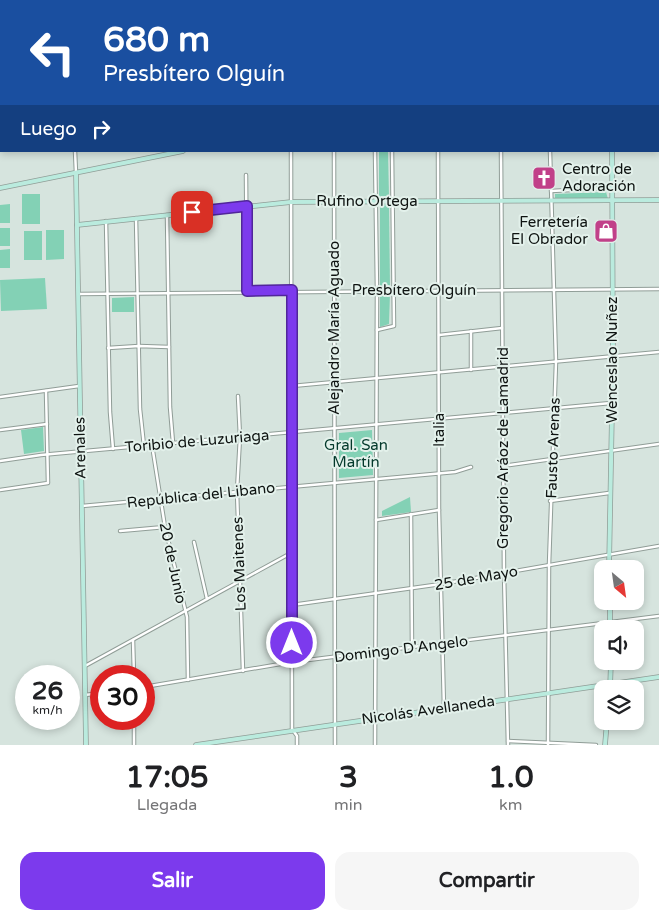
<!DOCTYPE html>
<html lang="es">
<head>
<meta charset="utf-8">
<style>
  body { margin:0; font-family:"Varela Round",sans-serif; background:#f6f6f6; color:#202124; height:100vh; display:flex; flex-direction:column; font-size:19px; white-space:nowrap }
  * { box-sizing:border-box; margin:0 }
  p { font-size:16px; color:#757577 }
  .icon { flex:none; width:28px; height:28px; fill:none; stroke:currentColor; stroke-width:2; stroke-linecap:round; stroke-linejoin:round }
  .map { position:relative; height:745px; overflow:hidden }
  .details { display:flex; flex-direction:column; background:#fff; flex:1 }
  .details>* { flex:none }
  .hud { position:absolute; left:0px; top:0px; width:660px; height:152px; box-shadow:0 2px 8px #0003; background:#1a4fa0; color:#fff; overflow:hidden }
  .needle { width:32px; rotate:151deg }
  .controls { position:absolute; left:594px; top:560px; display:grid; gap:10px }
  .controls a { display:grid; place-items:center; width:50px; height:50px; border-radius:10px; background:#fff; box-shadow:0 2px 8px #0003; font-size:25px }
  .speed { position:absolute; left:15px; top:665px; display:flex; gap:10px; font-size:25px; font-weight:700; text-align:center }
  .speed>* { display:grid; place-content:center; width:65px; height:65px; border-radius:50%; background:#fff; box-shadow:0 2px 8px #0003; line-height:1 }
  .speed small { font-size:12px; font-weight:400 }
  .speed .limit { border:8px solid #d22; background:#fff; color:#111 }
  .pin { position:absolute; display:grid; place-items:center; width:42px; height:42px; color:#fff; margin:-21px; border-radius:10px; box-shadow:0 2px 8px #0006 }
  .me { position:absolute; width:55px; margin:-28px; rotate:0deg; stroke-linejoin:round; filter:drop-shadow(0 0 4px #0008) }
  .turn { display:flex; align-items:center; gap:18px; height:105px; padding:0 20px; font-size:22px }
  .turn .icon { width:65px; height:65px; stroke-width:2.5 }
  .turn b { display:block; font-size:35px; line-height:42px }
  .then { display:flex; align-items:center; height:48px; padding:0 20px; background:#0003; gap:10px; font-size:19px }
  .eta { display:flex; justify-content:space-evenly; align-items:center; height:85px; text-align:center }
  .eta b { font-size:30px; font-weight:700; line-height:35px }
  .primary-button { display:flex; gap:10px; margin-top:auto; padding:10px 20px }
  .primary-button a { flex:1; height:58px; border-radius:15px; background:#7c3aed; color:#fff; font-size:20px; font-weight:700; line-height:58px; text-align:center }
  .primary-button a+a { background:#f6f6f6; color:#202124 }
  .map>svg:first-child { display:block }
  .green { fill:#83d1b5 }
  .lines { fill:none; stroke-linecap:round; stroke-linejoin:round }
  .street-casing { stroke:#909d97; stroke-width:4.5 }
  .secondary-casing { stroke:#909d97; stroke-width:5.5 }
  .street { stroke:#fff; stroke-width:2.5 }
  .secondary { stroke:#baebde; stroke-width:4 }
  .route-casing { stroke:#51269a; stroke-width:12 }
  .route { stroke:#7c3aed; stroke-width:9 }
  .labels { text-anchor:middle; stroke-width:4; stroke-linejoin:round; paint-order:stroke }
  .poi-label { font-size:15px; fill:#0e1311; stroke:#e3f1eb; text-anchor:start }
  .street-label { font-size:15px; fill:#0e1311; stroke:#e3f1eb }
  .park-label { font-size:15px; fill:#03392b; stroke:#e3f1eb }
</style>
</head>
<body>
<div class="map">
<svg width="659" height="745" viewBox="0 0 659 745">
  <rect width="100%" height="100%" fill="#d6e4de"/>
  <g class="green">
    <polygon points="379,151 388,151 389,197 379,197"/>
    <polygon points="606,192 608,199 555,199 555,194"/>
    <rect x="22" y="194" width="18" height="30"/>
    <polygon points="380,203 389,203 390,287 380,287"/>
    <polygon points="10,204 10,223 0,223 0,205"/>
    <rect x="0" y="228" width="10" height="18"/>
    <polygon points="46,230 64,230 64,259 46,260"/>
    <rect x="24" y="231" width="18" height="29"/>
    <polygon points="10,249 10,268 0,268 0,250"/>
    <polygon points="45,278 47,309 1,311 0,280"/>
    <polygon points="380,294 390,294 389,324 380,327"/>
    <polygon points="134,297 134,312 112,312 112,298"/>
    <polygon points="43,427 44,451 24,454 21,430"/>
    <polygon points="372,430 373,475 339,478 339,433"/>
    <polygon points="410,497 411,512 382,516 382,511"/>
  </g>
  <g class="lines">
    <g class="street-casing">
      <g id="street">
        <polyline points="165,0 165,1"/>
        <polyline points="231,0 231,1"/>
        <polyline points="333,0 333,1"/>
        <polyline points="374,0 374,1"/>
        <polyline points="391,0 391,1"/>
        <polyline points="500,0 500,1"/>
        <polyline points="548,0 548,1"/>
        <polyline points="217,1 223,0"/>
        <polyline points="291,1 291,0"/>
        <polyline points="75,151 76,173"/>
        <polyline points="291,151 292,729 297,736 297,745"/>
        <polyline points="334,151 335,745"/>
        <polyline points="375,151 377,291 375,745"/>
        <polyline points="438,151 439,510 444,708"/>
        <polyline points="501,151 504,573 508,745"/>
        <polyline points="246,175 247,291"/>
        <polyline points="551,191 611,188"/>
        <polyline points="167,215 170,407 173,443"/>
        <polyline points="136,218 140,409 144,446"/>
        <polyline points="106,221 110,412 113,449"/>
        <polyline points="79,294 659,289"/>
        <polyline points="377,330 394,326 392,151"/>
        <polyline points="471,331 471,370"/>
        <polyline points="439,335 502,328"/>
        <polyline points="108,348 139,346 169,347"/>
        <polyline points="292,386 659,352"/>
        <polyline points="238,396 240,437 237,491 243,671"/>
        <polyline points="0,397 79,386"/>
        <polyline points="0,430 47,424"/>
        <polyline points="152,445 165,527 187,617 188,680"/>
        <polyline points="0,461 41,455 611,403"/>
        <polyline points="503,466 659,444"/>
        <polyline points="0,490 48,483 46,391"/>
        <polyline points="550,501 609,493"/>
        <polyline points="82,506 455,472 471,467"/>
        <polyline points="411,514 412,648"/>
        <polyline points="376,520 439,510"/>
        <polyline points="120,531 165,527"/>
        <polyline points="194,542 207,599"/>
        <polyline points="292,605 441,584 659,546"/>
        <polyline points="133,640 134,676"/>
        <polyline points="85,666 291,553"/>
        <polyline points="144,687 292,662 659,616"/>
        <polyline points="85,695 101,693"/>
        <polyline points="508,741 596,745"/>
        <polyline points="134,745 134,719"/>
        <polyline points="548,745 549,565 556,362 550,151"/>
      </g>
    </g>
    <g class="secondary-casing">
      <g id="secondary">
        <polyline points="107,1 108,0"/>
        <polyline points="612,1 612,0"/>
        <polyline points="0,63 1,63"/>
        <polyline points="76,173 86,745"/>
        <polyline points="0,188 183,151"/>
        <polyline points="77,225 291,202 659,200"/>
        <polyline points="609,569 613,357 612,151"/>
        <polyline points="610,601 610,629"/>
        <polyline points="610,689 611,661"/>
        <polyline points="196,745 659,677"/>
        <polyline points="605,745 607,721"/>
      </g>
    </g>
    <use href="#street" class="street"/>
    <use href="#secondary" class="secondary"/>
  </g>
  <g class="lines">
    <g class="route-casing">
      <polyline id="route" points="192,212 247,206 247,291 292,290 292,643"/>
    </g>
    <use href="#route" class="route"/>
  </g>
  <defs>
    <g id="church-square" transform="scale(1.25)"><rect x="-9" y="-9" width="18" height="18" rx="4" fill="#c14089" stroke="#e3f1eb"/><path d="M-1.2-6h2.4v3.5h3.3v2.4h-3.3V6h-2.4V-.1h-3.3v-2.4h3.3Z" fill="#fff"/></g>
    <g id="shop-square" transform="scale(1.25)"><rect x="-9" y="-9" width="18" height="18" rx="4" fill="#c14089" stroke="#e3f1eb"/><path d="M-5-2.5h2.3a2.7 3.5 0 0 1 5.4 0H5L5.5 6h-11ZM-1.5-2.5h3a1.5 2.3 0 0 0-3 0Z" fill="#fff"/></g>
  </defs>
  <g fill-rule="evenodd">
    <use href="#church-square" x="544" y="178"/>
    <use href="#shop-square" x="606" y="231"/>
  </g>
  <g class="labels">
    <g class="poi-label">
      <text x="562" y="174">Centro de<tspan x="562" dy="17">Adoración</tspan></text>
      <text x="588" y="227" text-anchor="end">Ferretería<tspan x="588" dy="17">El Obrador</tspan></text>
    </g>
    <g class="street-label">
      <text x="367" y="206">Rufino Ortega</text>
      <text x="414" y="295">Presbítero Olguín</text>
      <text transform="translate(334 328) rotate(-90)" y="5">Alejandro María Aguado</text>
      <text transform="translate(612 360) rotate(-90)" y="5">Wenceslao Nuñez</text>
      <text transform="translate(439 430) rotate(-90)" y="5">Italia</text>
      <text transform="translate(197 441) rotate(-5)" y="5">Toribio de Luzuriaga</text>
      <text transform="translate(80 448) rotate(-91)" y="5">Arenales</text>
      <text transform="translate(503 448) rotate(-90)" y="5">Gregorio Aráoz de Lamadrid</text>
      <text transform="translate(553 448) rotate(-88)" y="5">Fausto Arenas</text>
      <text transform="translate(201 495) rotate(-6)" y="5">República del Libano</text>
      <text transform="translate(173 563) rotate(78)" y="5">20 de Junio</text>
      <text transform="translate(239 564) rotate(-92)" y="5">Los Maitenes</text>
      <text transform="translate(476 578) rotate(-10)" y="5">25 de Mayo</text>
      <text transform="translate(401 649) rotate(-7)" y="5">Domingo D'Angelo</text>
      <text transform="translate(428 710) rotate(-8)" y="5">Nicolás Avellaneda</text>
    </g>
    <g class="park-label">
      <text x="356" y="450">Gral. San<tspan x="356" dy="17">Martín</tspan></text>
    </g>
  </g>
</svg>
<div class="controls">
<a><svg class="needle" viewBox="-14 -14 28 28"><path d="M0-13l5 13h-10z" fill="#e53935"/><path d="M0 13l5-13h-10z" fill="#757577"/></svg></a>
<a><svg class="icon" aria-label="sound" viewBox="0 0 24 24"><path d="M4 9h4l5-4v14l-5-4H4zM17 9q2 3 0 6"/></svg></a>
<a><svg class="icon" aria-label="layers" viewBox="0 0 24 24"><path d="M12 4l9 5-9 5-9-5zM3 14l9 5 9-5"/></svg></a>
</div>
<div class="speed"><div>26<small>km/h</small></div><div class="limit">30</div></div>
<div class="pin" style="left:192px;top:212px;background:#d93025"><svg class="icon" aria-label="arrive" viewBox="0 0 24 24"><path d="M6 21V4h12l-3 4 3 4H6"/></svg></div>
<svg class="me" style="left:292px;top:643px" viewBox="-20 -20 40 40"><circle r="17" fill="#7c3aed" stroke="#fff" stroke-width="3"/><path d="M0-11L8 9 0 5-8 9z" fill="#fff"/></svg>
<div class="hud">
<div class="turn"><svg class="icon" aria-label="left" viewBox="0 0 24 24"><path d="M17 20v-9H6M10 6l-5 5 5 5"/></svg><div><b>680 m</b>Presbítero Olguín</div></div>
<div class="then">Luego<svg class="icon" aria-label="right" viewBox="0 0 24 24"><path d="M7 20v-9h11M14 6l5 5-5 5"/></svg></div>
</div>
</div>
<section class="details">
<div class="eta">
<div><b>17:05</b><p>Llegada</p></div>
<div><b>3</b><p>min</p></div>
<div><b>1.0</b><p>km</p></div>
</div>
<div class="primary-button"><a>Salir</a><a>Compartir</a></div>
</section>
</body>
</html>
